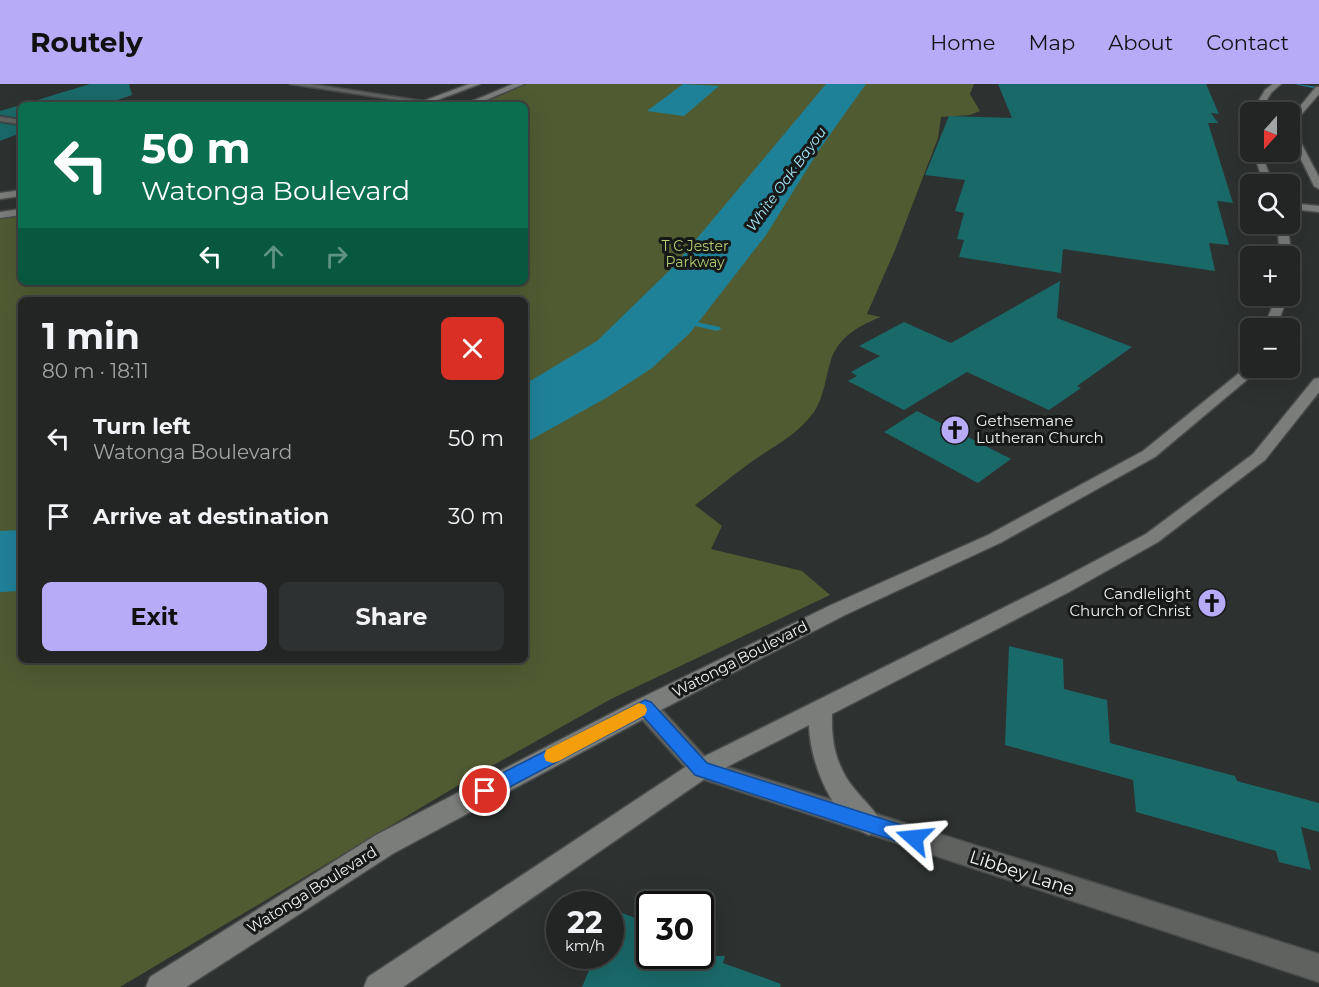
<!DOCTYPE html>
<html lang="en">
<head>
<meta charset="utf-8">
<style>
  body { margin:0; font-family:Montserrat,sans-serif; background:#2e3131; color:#f1f3f6; height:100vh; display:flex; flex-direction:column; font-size:22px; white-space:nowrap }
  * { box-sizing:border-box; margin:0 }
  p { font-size:20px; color:#a2a5a6 }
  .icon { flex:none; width:33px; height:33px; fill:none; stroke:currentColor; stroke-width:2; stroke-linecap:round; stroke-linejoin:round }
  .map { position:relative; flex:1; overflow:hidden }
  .panel { position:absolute; left:18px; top:213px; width:510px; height:366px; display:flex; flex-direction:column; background:#222524; border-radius:9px; box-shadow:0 6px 24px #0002,0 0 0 2px #3f4241 }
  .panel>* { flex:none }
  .hud { position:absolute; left:18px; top:18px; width:510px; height:183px; border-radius:9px; box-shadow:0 6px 24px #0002,0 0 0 2px #3f4241; background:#0b6e4f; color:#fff; overflow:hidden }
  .needle { width:39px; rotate:201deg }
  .fabs { position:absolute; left:1240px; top:18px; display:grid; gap:12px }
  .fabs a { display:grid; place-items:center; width:60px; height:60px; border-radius:9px; background:#222524; box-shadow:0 6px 24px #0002,0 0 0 2px #3f4241; font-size:30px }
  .speed { position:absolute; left:546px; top:807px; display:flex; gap:12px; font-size:30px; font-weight:700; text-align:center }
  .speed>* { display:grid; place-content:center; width:78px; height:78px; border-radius:50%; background:#222524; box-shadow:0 6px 24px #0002,0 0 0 2px #3f4241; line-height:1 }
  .speed small { font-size:15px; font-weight:400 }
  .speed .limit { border:3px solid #111; border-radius:9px; background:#fff; color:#111 }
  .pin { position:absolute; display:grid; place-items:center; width:51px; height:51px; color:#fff; margin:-26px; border:3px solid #fff; border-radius:50%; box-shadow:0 2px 6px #0007 }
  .me { position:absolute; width:66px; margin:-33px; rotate:288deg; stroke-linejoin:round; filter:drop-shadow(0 0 4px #0008) }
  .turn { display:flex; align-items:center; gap:21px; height:126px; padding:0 24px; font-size:27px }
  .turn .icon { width:78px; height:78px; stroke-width:2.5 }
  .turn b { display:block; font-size:42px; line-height:51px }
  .lanes { display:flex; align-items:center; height:57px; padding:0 24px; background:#0003; justify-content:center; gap:30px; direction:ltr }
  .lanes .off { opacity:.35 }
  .round { display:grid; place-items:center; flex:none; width:63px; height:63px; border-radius:9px; background:#2e3131 }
  .headline { display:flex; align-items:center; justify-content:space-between; height:102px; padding:0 24px }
  h1 { font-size:36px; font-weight:700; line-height:45px }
  .action { display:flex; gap:12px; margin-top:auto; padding:12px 24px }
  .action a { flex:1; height:69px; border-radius:9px; background:#b7abf8; color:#111; font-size:24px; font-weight:700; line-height:69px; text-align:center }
  .action a+a { background:#2e3131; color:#f1f3f6 }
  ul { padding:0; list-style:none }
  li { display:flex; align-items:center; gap:18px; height:78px; padding:0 24px }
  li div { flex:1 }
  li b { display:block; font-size:22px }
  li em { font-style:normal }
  header { display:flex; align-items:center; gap:36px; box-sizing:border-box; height:84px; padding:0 30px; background:#b7abf8; color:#111 }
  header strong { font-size:28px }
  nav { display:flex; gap:33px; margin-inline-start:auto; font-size:21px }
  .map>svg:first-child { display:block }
  .green { fill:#505b32; fill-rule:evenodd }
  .water { fill:#1f8198 }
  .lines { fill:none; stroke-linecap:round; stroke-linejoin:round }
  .stream { fill:#1f8198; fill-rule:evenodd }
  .building { fill:#1a6969 }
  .street-casing { stroke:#484c4b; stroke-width:3 }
  .secondary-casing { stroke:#484c4b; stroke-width:3 }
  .street { fill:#606260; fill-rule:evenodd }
  .secondary { fill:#7b7d7b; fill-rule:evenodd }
  .route { fill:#1a73e8; stroke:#114b97; stroke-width:1.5 }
  .slow { fill:#f59e0b }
  .labels { text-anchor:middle; stroke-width:6; stroke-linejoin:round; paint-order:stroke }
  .far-water-label { font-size:14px; font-style:italic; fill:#a6eafe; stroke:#171918 }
  .far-park-label { font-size:14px; fill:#b4cd70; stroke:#171918 }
  .poi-label { font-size:15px; fill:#eff2f1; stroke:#171918; text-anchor:start }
  .street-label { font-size:15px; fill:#eff2f1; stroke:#171918 }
  .near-street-label { font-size:18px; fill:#eff2f1; stroke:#171918 }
</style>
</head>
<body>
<header>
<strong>Routely</strong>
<nav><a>Home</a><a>Map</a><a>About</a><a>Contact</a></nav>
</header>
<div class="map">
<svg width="1319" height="903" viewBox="0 0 1319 903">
  <rect width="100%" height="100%" fill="#2d3130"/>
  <path class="green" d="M527 0H974L970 10 980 27 970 31 941 33 938 54 895 166 867 230 881 233C860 241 838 253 831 276 825 294 825 311 814 328 799 349 778 360 757 374 736 388 716 406 695 421L722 442 711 465 802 487 830 511 611 615 474 692 120 903H0V135L21 132V198H525V21H479ZM21 216H525V576H21Z"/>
  <g class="water">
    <polygon points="683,0 719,2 684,32 647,27"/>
    <polygon points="826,0 866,0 819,66 766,151 690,249 652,284 606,314 525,359 525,300 597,257 674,182"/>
    <polygon points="21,446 21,507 0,508 0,447"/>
  </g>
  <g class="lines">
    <g class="stream">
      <polygon points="1296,0 1319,3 1319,5 1298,1"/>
      <polygon points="682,235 720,243 721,245 717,247 682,239"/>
    </g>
  </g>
  <g class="building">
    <polygon points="90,0 129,0 132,11 103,21 21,21"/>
    <polygon points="998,0 1206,0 1219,30 1211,29 1218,39 1208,39 1233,119 1217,117 1229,161 1209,159 1215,187 1063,165 1061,189 959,173 964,156 957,155 964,129 955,127 965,96 925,91 949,32 1012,34"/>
    <polygon points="21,21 21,34 0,31 0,27"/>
    <polygon points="0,39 21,42 21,49 0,57"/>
    <polygon points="1060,197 1057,234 1132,263 1077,302 1081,304 1049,326 967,288 904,326 848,297 857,292 851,288 880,272 859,262 904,238 951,259"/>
    <polygon points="917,327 1011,375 978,399 884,348"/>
    <polygon points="1009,562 1063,575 1064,605 1107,616 1110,659 1235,692 1237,697 1319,719 1319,748 1301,743 1311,786 1279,778 1276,767 1136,728 1133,696 1005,661"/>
    <polygon points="610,824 650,840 650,872 725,872 723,879 781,900 780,903 582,903 595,872 610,872"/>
  </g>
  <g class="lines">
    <g class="street-casing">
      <g id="street">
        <polygon points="290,0 310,0 429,18 425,20"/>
        <polygon points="0,33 21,36 21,40 0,37"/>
        <polygon points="645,614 653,616 709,677 1319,870 1319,898 693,692 637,630 634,623 637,616"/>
      </g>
    </g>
    <g class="secondary-casing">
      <g id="secondary">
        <polygon points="469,0 480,0 424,21 413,21"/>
        <polygon points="513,0 524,0 474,21 463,21"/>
        <polygon points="1273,0 1281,0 1271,9 1260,28 1252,28 1265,6"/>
        <polygon points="1316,3 1319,3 1319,10 1300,32 1301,59 1319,93 1319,105 1314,102 1293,59 1292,32"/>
        <polygon points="1253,68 1261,68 1273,100 1264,100"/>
        <polygon points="21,106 21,112 0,115 0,109"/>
        <polygon points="1290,119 1319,122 1319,128 1290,125"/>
        <polygon points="21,125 21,131 0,134 0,128"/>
        <polygon points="1277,140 1287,140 1292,172 1290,174 1290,172 1280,172"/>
        <polygon points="1276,212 1288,212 1276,244 1264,244"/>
        <polygon points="1249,281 1251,281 1251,284 1261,284 1155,373 1000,459 845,531 653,630 394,769 186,903 146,903 150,893 376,751 637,616 831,521 988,451 1143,367"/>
        <path d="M1319 294V308L1265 376 1158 458 1069 508 832 630C831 660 837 686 858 709 866 719 876 727 881 739L878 747 869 751C832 736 810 678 809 641L709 692 403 903H364L368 893 693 678 1055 498 1146 450 1253 370 1314 295Z"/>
      </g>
    </g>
    <use href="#street" class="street"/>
    <use href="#secondary" class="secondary"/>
  </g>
  <polygon class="route" points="645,616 651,618 707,679 914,745 920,747 923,754 920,760 914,763 695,691 643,632 491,713 485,716 479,713 476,707 479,701"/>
  <polygon class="slow" points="639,619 645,621 647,626 645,631 559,677 553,679 546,677 544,672 546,666"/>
  <defs>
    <g id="church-disc" transform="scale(1.5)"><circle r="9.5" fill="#b7abf8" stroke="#171918"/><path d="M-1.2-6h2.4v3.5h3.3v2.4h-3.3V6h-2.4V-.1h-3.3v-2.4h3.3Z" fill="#111"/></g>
  </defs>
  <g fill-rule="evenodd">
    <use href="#church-disc" x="955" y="346"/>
    <use href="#church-disc" x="1212" y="519"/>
  </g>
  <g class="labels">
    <g class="far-water-label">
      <text transform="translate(786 95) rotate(-54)" y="5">White Oak Bayou</text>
    </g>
    <g class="far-park-label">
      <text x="695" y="167">T C Jester<tspan x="695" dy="16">Parkway</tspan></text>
    </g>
    <g class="poi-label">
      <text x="976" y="342">Gethsemane<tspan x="976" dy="17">Lutheran Church</tspan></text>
      <text x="1191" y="515" text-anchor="end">Candlelight<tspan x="1191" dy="17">Church of Christ</tspan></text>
    </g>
    <g class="street-label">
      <text transform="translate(740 575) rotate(-27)" y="5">Watonga Boulevard</text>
      <text transform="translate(312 806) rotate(-32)" y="5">Watonga Boulevard</text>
    </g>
    <g class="near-street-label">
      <text transform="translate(1022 789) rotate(18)" y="6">Libbey Lane</text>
    </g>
  </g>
</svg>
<div class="fabs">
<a><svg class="needle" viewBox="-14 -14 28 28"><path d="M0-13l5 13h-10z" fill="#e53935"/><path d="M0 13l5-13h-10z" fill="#a2a5a6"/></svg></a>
<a><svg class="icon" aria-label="search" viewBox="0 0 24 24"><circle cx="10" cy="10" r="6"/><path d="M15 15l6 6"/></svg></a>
<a>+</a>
<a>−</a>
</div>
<div class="speed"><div>22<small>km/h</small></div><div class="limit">30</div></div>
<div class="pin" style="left:485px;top:707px;background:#d93025"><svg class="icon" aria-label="arrive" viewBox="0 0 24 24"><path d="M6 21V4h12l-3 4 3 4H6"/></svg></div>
<svg class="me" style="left:914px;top:754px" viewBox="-20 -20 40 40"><path d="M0-17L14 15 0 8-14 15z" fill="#1a73e8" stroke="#fff" stroke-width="4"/></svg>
<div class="hud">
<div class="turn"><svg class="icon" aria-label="left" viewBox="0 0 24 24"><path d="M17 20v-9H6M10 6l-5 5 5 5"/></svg><div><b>50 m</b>Watonga Boulevard</div></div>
<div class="lanes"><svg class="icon" aria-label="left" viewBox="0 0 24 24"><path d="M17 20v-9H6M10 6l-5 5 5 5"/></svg><svg class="icon off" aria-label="ahead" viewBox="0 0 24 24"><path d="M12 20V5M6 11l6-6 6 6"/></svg><svg class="icon off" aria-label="right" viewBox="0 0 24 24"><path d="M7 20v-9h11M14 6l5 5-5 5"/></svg></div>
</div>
<section class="panel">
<div class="headline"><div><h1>1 min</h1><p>80 m · 18:11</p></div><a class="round" style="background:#d93025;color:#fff"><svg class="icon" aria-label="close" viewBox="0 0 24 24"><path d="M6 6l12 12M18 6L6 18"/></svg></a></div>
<ul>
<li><svg class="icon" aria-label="left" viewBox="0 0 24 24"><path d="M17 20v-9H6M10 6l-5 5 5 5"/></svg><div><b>Turn left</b><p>Watonga Boulevard</p></div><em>50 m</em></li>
<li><svg class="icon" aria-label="arrive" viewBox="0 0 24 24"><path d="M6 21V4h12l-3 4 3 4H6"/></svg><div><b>Arrive at destination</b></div><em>30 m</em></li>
</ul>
<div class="action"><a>Exit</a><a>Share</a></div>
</section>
</div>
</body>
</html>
